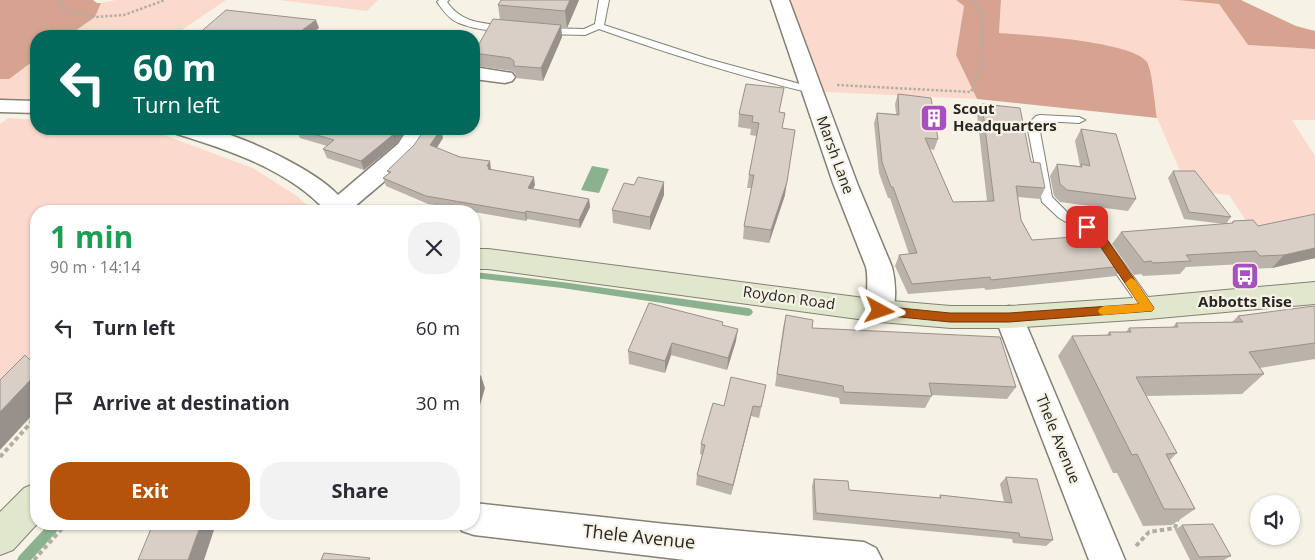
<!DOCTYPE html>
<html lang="en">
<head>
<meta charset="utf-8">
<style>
  body { margin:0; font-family:"Open Sans",sans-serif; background:#f2f2f3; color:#2b2b33; height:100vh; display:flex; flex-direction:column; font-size:19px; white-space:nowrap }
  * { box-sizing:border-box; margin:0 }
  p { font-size:16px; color:#7c7c81 }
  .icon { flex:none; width:28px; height:28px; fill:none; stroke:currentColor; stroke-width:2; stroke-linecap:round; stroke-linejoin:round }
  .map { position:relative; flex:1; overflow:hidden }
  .side { position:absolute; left:30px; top:205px; width:450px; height:325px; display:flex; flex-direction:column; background:#fff; border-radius:20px; box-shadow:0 1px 4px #0004 }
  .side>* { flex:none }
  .top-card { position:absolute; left:30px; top:30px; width:450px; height:105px; border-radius:20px; box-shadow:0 1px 4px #0004; background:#00695c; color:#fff; overflow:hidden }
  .tools { position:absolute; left:1250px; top:495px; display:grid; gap:10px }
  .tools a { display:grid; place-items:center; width:50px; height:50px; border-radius:50%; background:#fff; box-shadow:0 1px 4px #0004; font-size:25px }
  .pin { position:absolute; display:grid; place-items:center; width:42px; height:42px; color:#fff; margin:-21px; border-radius:10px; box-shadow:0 2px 8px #0006 }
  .me { position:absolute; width:55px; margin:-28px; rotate:95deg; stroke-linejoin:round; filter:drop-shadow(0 0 4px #0008) }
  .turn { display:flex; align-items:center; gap:18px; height:105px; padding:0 20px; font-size:22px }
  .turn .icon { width:65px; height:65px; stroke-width:2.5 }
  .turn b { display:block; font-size:35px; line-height:42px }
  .round { display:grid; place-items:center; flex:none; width:52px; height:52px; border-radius:20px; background:#f2f2f3 }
  .head { display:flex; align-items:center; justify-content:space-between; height:85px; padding:0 20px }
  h1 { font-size:30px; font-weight:700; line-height:38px; color:#1e9e55 }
  .button { display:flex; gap:10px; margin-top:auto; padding:10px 20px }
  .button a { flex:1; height:58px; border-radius:20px; background:#b45309; color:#fff; font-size:20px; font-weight:700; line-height:58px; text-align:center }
  .button a+a { background:#f2f2f3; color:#2b2b33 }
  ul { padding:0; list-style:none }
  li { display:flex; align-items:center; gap:15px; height:75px; padding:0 20px }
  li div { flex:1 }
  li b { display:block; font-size:19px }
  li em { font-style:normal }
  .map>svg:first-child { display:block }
  .green { fill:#fcd9cd }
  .forest { fill:#d7a391 }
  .water { fill:#8bb28e }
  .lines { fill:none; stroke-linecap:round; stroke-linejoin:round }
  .stream { fill:#8bb28e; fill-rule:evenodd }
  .lane-casing { stroke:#838075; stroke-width:2 }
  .street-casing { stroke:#838075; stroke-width:3 }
  .secondary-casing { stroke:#838075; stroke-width:2 }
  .path-far1 { stroke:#b1afa5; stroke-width:2.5; stroke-dasharray:2.5 2; stroke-linecap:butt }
  .path { stroke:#b1afa5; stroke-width:4; stroke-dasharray:4.5 3; stroke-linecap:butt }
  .lane { fill:#fff; fill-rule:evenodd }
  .street { fill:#fff; fill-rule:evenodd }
  .secondary { fill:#e1e7cc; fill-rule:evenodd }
  .wall { fill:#bbb2aa }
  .shaded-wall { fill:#98918b }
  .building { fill:#d9cfc6; stroke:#98918b }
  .route { fill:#b45309; stroke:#753606 }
  .slow { fill:#f59e0b }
  .labels { text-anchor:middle; stroke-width:4.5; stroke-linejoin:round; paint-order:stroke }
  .poi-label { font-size:15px; font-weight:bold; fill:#282622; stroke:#f6f3e6; text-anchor:start }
  .street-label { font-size:15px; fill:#282622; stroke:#f6f3e6 }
  .near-street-label { font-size:18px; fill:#282622; stroke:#f6f3e6 }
</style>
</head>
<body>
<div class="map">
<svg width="1315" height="560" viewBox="0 0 1315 560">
  <rect width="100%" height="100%" fill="#f6f3e6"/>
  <g class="green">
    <polygon points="116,0 226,0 173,36 68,36 95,17 101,3"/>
    <polygon points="279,0 378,0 367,11"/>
    <polygon points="789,0 956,0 964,6 956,55 977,99 824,92"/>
    <polygon points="1001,0 1178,0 1219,4 1248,45 1315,49 1315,120 1292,120 1315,156 1315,224 1262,245 1229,195 1200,192 1183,178 1157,118 1149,64 999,33"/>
    <polygon points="36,59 36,101 0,101 0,79 9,78"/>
    <polygon points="8,118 36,120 36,129 130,129 153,131 253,168 297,196 313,211 36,211 36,386 0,399 0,124"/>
  </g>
  <g class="forest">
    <polygon points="0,0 93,0 97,3 101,3 95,17 68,36 36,36 36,59 9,79 0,79"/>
    <path d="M956 0H1001L999 33C1027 35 1132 41 1147 62 1152 69 1155 107 1157 118L977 99 956 55 964 6Z"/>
    <polygon points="1178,0 1241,0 1296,26 1315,31 1315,49 1248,45 1219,4"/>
  </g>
  <polygon class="water" points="592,166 609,169 599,193 581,190"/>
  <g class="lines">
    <g class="stream">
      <polygon points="474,272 562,282 748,308 751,309 753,312 751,315 748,316 562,288 474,278"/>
      <polygon points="49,524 62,524 60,528 31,560 17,560 19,556"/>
    </g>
    <g class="lane-casing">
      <g id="lane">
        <path d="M439 0H449L447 2C460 21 478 23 499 25 505 25 510 24 514 28 504 36 463 27 453 20 446 15 442 9 437 2Z"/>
        <path d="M599 0H609L604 25 708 59 815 88 816 90 811 93C739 76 669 54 599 29L585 35 545 34 540 31 545 28 584 29 595 24Z"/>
        <polygon points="1040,115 1079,117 1085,120 1079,123 1043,121 1039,126 1052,197 1067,212 1099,229 1153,304 1155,308 1153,312 1148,314 1143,312 1089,235 1059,218 1042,202 1027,125 1036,116"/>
      </g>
    </g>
    <g class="street-casing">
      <g id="street">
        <path d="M771 0H789L857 183 892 267C896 283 897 304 890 319L880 322 870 319C863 304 870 284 866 267L833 183Z"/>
        <polygon points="474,67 512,73 515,77 512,81 505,83 474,79"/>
        <polygon points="0,100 36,101 36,113 0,112"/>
        <path d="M174 129C185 128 198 127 209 129 243 136 314 169 338 195L398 144 408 129H430C414 162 378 185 351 210L352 211H326C289 170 229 150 177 134Z"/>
        <polygon points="1009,306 1019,309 1023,317 1125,560 1089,560 995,317 999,309"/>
        <polygon points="474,503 666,524 864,542 876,548 882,560 685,560 474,535 462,531 459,524 474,524"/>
      </g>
    </g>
    <g class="secondary-casing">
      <g id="secondary">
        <polygon points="474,249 488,249 880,300 951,306 1009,306 1148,297 1315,282 1315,304 1148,319 1009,328 951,328 880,322 488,269 474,269"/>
        <polygon points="36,483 37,524 13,550 0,555 0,512 24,488"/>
      </g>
    </g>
    <g class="path-far1">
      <polyline points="62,0 62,10 95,17 124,15 165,0"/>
      <polyline points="837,85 971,92 982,64 983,14 973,0"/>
    </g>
    <g class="path">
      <polyline points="0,457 36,417"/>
      <polyline points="1136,546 1149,532 1175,528 1178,518"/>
      <polyline points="34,560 66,524"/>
    </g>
    <use href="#lane" class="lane"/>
    <use href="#street" class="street"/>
    <use href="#secondary" class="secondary"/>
  </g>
  <g class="wall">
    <polygon points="579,0 567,28 561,27 562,37 543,81 516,78 515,73 512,71 477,66 474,53 500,20 498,5"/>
    <polygon points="898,94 938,139 934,150 930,149 953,202 987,201 977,114 982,104 1031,162 1045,188 1040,199 1018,197 1021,220 1032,240 1123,266 1116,276 986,290 984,288 908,294 895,266 899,255 909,254 890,198 888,198 879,173 874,123 877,113 896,114 895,104"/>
    <polygon points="779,112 782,128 785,195 769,243 743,239 744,226 752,188 747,188 749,175 757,136 750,135 751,129 738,127 739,114"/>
    <polygon points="285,129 408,129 397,143 364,170 327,158 323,149 327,146 300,138 298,133"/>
    <polygon points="1081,129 1136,199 1128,211 1060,202 1054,196 1050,176 1057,164 1080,166 1075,141"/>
    <polygon points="443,138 437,148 491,170 535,185 533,189 589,199 590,207 580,228 527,219 526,221 474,212 474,211 428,204 386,186 383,178 389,174 387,171"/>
    <polygon points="1173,171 1231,217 1226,224 1231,224 1233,221 1258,226 1315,258 1272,268 1248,269 1244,264 1186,267 1180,274 1143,276 1141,274 1134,275 1112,244 1121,232 1224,224 1184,219 1168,178"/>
    <polygon points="664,195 650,230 613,223 612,210"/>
    <polygon points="1315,307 1315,359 1260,368 1264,374 1242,394 1146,396 1177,453 1170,460 1195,509 1172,525 1143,526 1117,473 1113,473 1058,356 1072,336 1107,335 1109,332 1126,332 1129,328 1173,327 1176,323 1232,322 1238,316"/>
    <polygon points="786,315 812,328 1016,387 1007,399 932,395 925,408 840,404 839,398 775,386 783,328"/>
    <polygon points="723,325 736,341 727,370 671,355 665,373 629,364 628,351"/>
    <polygon points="766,385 759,418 751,416 731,495 696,485 697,475 702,455 700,454 701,444 724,406"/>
    <polygon points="1006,477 1053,540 1046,546 1013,543 1012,539 813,520 812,486 814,479 849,490 939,498 940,495 1004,502 1000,484"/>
    <polygon points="1182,525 1231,556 1224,560 1190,560 1175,530"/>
  </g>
  <g class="shaded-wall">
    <polygon points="570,0 579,0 567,28 565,11"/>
    <polygon points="316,20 319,28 309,36 294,36"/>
    <polygon points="561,25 562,37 543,81 541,68"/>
    <polygon points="398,129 408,129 397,143 364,170 361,161"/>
    <polygon points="441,129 443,138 433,153 430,145"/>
    <polygon points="490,161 491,170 491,175 487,166"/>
    <polygon points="534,177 535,185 529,196 528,188"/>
    <polygon points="664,182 664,195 650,230 650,217"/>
    <polygon points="787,182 785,195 769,243 771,230"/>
    <polygon points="589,199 590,207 580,228 579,220"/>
    <polygon points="526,211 527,219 526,221 525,213"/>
    <polygon points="1315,248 1315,258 1272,268 1284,255"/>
    <polygon points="474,311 477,321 474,331"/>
    <polygon points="738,329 736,341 727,370 728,358"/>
    <polygon points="672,343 671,355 665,373 665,361"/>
    <polygon points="36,374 36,411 0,450 0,412"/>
    <polygon points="481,376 485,388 474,426 474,400"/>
    <polygon points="753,406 751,416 731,495 733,485"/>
    <polygon points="201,524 216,524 204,560 188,560"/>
  </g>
  <g class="building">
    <polygon points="501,0 570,0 565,11 498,5"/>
    <polygon points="226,10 316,20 294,36 196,36"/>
    <polygon points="493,19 561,25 541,68 514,66 514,61 510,58 474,53"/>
    <polygon points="746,84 784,88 779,112 785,113 782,128 795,130 787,182 771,230 744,226 754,175 749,175 759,123 752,122 753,116 739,114"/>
    <polygon points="898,94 931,98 938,139 925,138 953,202 994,201 982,104 1020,108 1031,162 1040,163 1045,188 1016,186 1021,220 1032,240 1101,235 1123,266 991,280 990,277 912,284 899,255 917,253 893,187 891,187 882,162 877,113 899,115"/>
    <polygon points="296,129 398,129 394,134 361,161 323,149 334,140"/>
    <polygon points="425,129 441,129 430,145 460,157 490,161 487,166 489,167 488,169 534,177 528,188 589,199 579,220 526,211 525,213 426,196 383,178 391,172 387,171 414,145"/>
    <polygon points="1081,129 1116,134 1136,199 1067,190 1060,184 1057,164 1082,167 1081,164 1090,166"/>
    <polygon points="1173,171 1195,171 1231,217 1189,212"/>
    <polygon points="638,177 664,182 650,217 612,210 624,183 634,185"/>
    <polygon points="1315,214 1315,248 1284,255 1260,256 1256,251 1186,255 1191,261 1153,263 1151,261 1144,262 1121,232 1233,223 1233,221 1253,220 1258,226"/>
    <polygon points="649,303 723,322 722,325 738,329 728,358 672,343 665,361 628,351"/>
    <polygon points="1314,306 1315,307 1315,343 1249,352 1264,374 1136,377 1177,453 1166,454 1195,509 1164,509 1137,454 1132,455 1072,336 1111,335 1109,332 1131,332 1129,328 1178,327 1176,323 1243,322 1238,316"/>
    <polygon points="786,315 813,320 812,328 1000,337 1016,387 929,383 932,396 844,392 843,386 777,374"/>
    <polygon points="25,355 36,366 36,374 0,412 0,380"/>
    <polygon points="474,375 481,376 474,400"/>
    <polygon points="731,377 766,385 761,407 753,406 733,485 697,475 705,445 701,444 713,403 724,406"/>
    <polygon points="1006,477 1037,479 1053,540 1020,537 1019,533 816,513 814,479 848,481 849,490 941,498 940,495 1012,503"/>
    <polygon points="153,524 201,524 188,560 138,560"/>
    <polygon points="1213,524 1231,556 1199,557 1182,525"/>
    <polygon points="324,553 370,558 369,560 321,560"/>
  </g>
  <polygon class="route" points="1087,223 1091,224 1108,241 1152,305 1154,308 1152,311 1009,322 950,322 880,315 875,314 874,311 875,308 880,306 950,313 1009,313 1139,304 1100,246 1083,230 1082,227"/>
  <polygon class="slow" points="1131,278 1135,280 1152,305 1154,308 1152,311 1104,315 1100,314 1098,311 1100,308 1104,306 1139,304 1125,283"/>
  <defs>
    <g id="building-square" transform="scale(1.4375)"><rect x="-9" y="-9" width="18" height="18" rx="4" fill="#a850bd" stroke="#f6f3e6"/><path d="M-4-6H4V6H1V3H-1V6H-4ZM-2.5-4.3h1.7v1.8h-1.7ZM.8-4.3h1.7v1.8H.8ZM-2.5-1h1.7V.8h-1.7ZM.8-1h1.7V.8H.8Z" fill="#fff"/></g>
    <g id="bus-square" transform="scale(1.4375)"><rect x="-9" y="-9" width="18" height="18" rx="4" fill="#a850bd" stroke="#f6f3e6"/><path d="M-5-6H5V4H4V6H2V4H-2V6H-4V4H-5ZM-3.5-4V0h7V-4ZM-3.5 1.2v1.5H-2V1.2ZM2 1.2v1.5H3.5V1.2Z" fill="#fff"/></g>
  </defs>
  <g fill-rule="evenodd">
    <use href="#building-square" x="934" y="118"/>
    <use href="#bus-square" x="1245" y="276"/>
  </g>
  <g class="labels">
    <g class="poi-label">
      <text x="953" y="114">Scout<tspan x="953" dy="17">Headquarters</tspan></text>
      <text x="1245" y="307" text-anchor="middle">Abbotts Rise</text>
    </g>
    <g class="street-label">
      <text transform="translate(835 155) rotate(70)" y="5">Marsh Lane</text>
      <text transform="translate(789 298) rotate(8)" y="5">Roydon Road</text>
      <text transform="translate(1058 439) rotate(68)" y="5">Thele Avenue</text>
    </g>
    <g class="near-street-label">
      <text transform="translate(639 537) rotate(6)" y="6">Thele Avenue</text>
    </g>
  </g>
</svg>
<div class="tools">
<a><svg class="icon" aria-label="sound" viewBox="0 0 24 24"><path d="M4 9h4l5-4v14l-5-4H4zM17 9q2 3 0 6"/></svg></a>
</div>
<div class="pin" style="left:1087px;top:227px;background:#d93025"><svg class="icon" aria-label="arrive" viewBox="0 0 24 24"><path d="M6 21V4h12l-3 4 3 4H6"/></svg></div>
<svg class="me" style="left:880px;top:311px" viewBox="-20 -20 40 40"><path d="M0-17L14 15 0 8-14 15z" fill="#b45309" stroke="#fff" stroke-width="4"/></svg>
<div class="top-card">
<div class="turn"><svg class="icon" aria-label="left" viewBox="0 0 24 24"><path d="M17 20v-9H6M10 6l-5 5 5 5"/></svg><div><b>60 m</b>Turn left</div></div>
</div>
<section class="side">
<div class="head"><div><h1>1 min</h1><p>90 m · 14:14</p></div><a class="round"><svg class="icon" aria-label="close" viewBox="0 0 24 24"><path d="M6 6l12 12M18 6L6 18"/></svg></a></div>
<ul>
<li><svg class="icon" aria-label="left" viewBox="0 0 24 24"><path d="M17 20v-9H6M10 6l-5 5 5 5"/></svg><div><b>Turn left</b></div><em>60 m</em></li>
<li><svg class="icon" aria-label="arrive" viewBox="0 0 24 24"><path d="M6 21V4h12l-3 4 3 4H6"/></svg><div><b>Arrive at destination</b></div><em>30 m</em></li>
</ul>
<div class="button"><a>Exit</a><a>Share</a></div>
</section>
</div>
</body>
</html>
